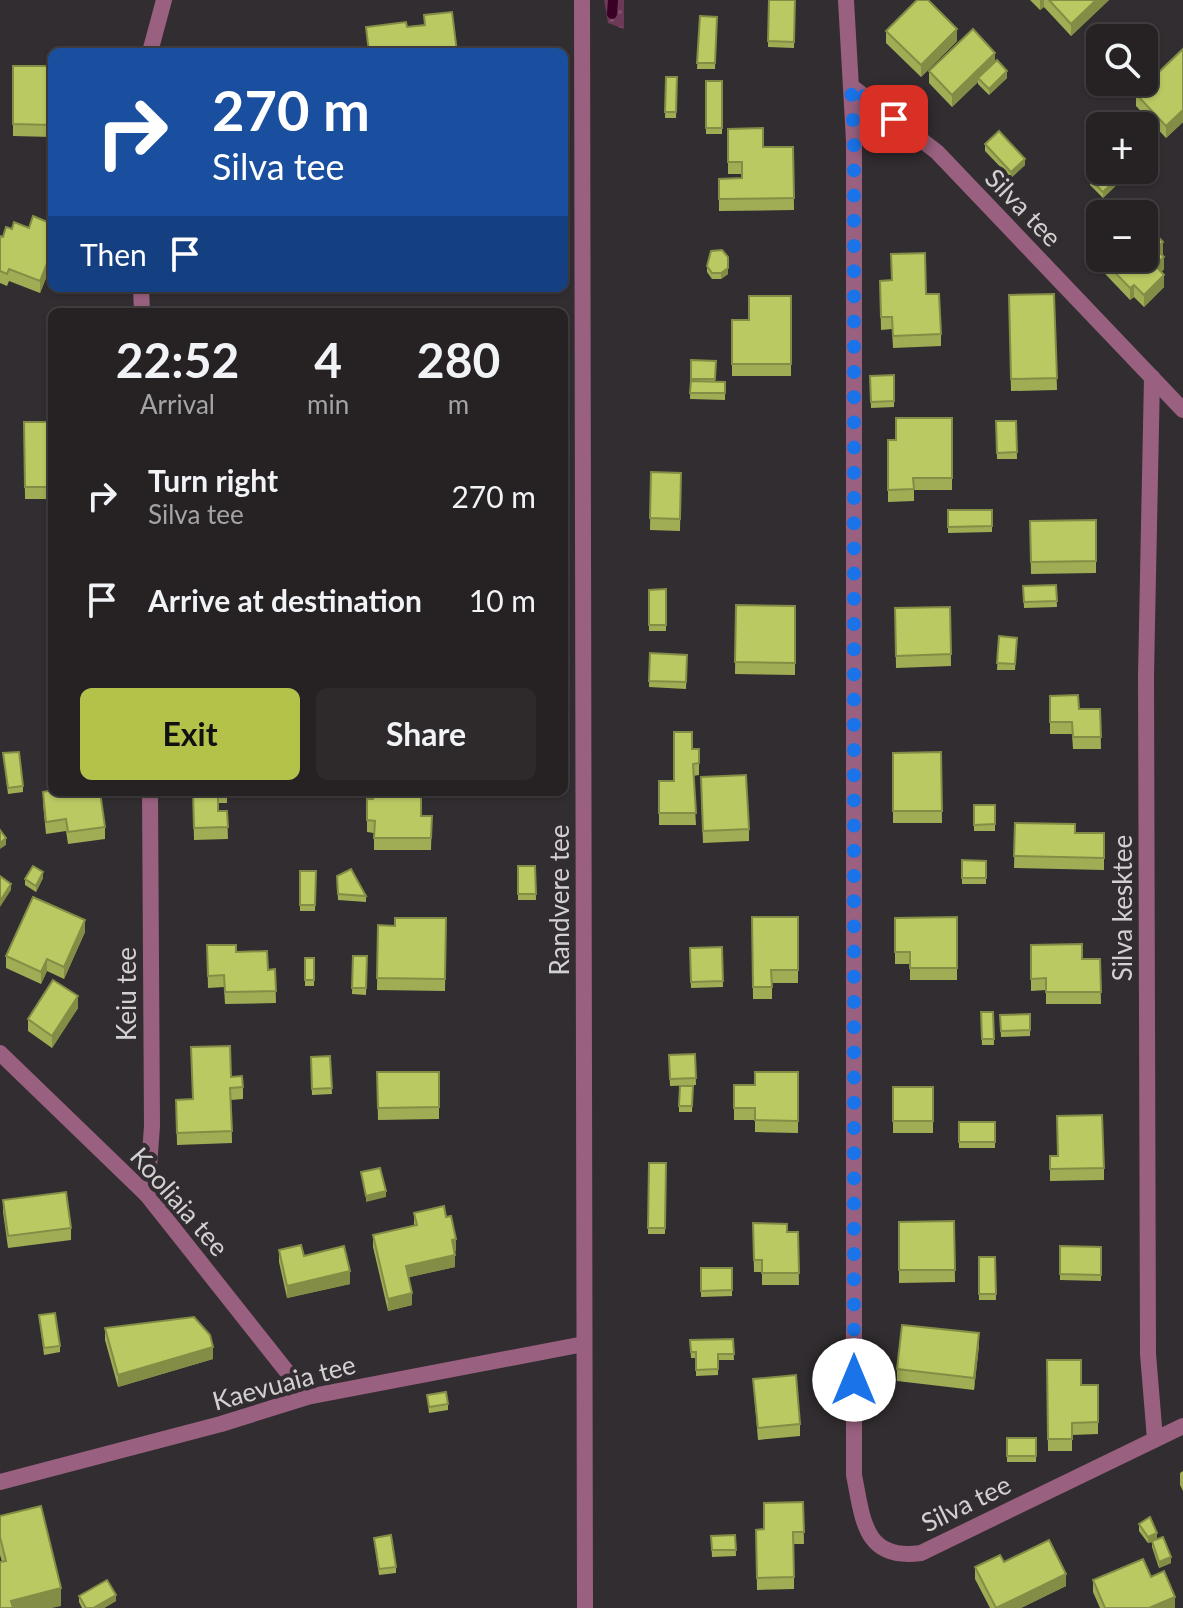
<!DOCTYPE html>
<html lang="en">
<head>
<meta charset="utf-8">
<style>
  body { margin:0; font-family:Lato,sans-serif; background:#2e2a2c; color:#f1f3f6; height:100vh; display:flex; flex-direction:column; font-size:30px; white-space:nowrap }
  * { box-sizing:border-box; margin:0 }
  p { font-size:26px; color:#a4a4a6 }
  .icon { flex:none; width:44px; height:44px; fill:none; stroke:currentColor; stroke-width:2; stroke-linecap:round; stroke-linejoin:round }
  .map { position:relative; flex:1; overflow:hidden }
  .sheet { position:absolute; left:48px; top:308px; width:520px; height:488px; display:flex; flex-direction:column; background:#262224; border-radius:12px; box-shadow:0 2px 6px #0004,0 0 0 2px #423f41 }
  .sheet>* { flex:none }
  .guide { position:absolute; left:48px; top:48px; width:520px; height:244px; border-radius:12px; box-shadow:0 2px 6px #0004,0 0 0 2px #423f41; background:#1a4fa0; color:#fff; overflow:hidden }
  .buttons { position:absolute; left:1086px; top:24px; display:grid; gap:16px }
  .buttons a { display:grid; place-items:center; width:72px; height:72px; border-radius:12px; background:#262224; box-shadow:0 2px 6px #0004,0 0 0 2px #423f41; font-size:40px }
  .pin { position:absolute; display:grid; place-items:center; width:68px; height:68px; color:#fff; margin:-34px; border-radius:16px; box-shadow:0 4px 12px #0006 }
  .me { position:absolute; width:88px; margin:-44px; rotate:0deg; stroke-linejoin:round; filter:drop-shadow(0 0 6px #0008) }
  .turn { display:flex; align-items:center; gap:28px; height:168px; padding:0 32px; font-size:36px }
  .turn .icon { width:104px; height:104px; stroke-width:2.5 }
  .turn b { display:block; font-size:56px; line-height:68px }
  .then { display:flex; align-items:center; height:76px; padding:0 32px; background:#0003; gap:16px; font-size:30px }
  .eta { display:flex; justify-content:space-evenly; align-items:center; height:136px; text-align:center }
  .eta b { font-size:48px; font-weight:700; line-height:56px }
  .button { display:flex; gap:16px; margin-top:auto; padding:16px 32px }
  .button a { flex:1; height:92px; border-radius:12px; background:#b4c24a; color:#111; font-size:32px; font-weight:700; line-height:92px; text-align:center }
  .button a+a { background:#2e2a2c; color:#f1f3f6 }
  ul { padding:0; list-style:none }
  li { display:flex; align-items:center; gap:24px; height:104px; padding:0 32px }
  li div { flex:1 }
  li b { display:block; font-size:30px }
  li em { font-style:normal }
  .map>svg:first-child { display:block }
  .grass { fill:url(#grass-dots) }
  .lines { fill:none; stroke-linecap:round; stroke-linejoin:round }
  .stream { stroke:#3b0026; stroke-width:10 }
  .minor { stroke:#99607f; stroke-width:16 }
  .tertiary { stroke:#99607f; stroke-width:16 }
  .wall { fill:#a1ad55 }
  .shaded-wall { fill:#838d45 }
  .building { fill:#bbc963; stroke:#838d45; stroke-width:2 }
  .route { stroke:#1a73e8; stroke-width:14; stroke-dasharray:0 25.2 }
  .labels { text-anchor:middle; stroke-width:8; stroke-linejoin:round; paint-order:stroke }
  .street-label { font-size:26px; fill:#d3d0d2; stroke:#322d30 }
</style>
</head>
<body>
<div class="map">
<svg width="1183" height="1608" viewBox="0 0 1183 1608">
  <defs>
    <pattern id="grass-dots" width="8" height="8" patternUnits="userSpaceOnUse" patternTransform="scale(2)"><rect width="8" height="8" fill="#6e3956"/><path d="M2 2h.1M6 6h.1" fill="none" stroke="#82556d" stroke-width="1.8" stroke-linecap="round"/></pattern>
  </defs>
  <rect width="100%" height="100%" fill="#322d30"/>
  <polygon class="grass" points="604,0 624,0 624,29 608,23"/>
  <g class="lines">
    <polyline class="stream" points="612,14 613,0"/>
    <g class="minor">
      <path d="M846 0 854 141V1475C863 1520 864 1561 921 1553L1183 1426"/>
      <polyline points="150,52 164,0"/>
      <polyline points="851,86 937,152 1183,410"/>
      <polyline points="141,288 142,312"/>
      <polyline points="1152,377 1146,675 1148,1354 1155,1439"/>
      <polyline points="0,1053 147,1195 307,1397"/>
      <polyline points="147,1195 152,1126 150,792"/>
      <polyline points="0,1482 221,1424 307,1397 584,1344"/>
    </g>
    <polyline class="tertiary" points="582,0 585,1608"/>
  </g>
  <g class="wall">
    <polygon points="769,0 795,0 794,48 768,47"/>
    <polygon points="1030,0 1109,0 1071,36 1044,7 1040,10"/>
    <polygon points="700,16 717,17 715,69 697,69"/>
    <polygon points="886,31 957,41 921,77 886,43"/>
    <polygon points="1183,49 1183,122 1166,138 1136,106 1136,94"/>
    <polygon points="995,61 1007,78 989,95 978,84 978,82 952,107 929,83 929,71"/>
    <polygon points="13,66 52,66 52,137 13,136"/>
    <polygon points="666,77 677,77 676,118 665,118"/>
    <rect x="706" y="81" width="16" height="53"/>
    <polygon points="728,129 763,147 793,147 794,210 719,211 719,179 742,178 742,174 728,174"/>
    <polygon points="985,144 1025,165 1011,178 985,151"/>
    <polygon points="1126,176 1103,198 1090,185 1090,179"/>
    <polygon points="52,224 52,263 40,293 9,281 7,286 0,283 0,236 3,237 12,229"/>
    <polygon points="1100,240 1100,258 1144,258 1163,254 1162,255 1164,269 1161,272 1164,287 1144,307 1134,297 1130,300 1092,260 1092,248"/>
    <polygon points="728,257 728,274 721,279 712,279 707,272 707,266"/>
    <polygon points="880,281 926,294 941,334 941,346 893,348 892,329 881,330"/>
    <polygon points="1054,294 1057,390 1011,391 1009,295"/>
    <polygon points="791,296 791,376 732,376 732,320 749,320"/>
    <polygon points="691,360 716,361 715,381 725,382 725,400 690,399"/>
    <polygon points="894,375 894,407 871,408 870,376"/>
    <polygon points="952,418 952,490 914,490 914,501 888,502 888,440 896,440"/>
    <polygon points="996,421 1016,421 1017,459 997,459"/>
    <polygon points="24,422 52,422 52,499 25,499"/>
    <polygon points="651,472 681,473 680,531 650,530"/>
    <polygon points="948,510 992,526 992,532 948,533"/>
    <polygon points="1096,520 1096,573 1031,574 1030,521"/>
    <polygon points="1056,585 1057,607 1024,608 1023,586"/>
    <polygon points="666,589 666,631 649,631 649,590"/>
    <polygon points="736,605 795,606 795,675 735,674"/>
    <polygon points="950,607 951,666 896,668 895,608"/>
    <polygon points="999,636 1017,638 1015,670 997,670"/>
    <polygon points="650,653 687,655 686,689 649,687"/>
    <polygon points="1050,696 1079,709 1100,709 1101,749 1073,749 1072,734 1050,734"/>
    <polygon points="692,749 699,749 699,775 693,776 696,825 659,825 659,781 674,781"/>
    <polygon points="941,752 942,823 893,823 893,753"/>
    <polygon points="3,753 23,786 23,792 8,794"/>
    <polygon points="49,768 105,827 105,839 68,844 66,831 46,834 43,804 43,792 50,791"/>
    <polygon points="701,789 749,829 749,841 703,843"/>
    <polygon points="193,792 227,792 227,803 218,803 218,811 227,811 228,839 194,840"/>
    <polygon points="367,799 421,816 432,816 431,850 374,850 374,833 367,832"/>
    <rect x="974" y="805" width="21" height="26"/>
    <polygon points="1015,823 1075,833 1104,833 1104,870 1014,868"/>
    <polygon points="962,860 986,861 986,884 962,884"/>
    <polygon points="518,866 535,866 536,900 518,900"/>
    <polygon points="300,871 316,871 315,911 300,911"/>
    <polygon points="337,876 366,896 366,902 338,900"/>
    <polygon points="43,878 36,892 25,885 25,879"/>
    <polygon points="752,917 798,917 798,983 772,983 772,999 753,999"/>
    <polygon points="957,917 957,980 910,980 910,964 895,964 895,918"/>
    <polygon points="446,918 445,991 377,990 378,925 395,926"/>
    <polygon points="85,932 64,979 47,971 41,984 6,968 6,956"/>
    <polygon points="207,945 236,952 268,970 275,969 276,1003 225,1004 224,987 208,988"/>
    <polygon points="1031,945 1082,959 1100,959 1101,1004 1046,1004 1046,990 1031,991"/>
    <polygon points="722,947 723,987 691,988 690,948"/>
    <polygon points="353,956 367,956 366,995 352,994"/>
    <rect x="305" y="958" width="9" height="28"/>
    <polygon points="78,1008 52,1048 28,1031 28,1019"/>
    <polygon points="981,1012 993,1012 994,1045 982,1045"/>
    <polygon points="1030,1014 1030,1036 1001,1037 1000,1015"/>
    <polygon points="695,1054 696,1085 670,1086 669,1055"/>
    <polygon points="330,1056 332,1094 312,1095 311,1057"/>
    <polygon points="377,1072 439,1072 439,1119 378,1120"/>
    <polygon points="798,1072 798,1133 755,1132 755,1120 734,1120 734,1085 755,1085"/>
    <polygon points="231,1077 243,1087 243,1099 231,1100 232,1143 177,1145 176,1100 192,1099"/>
    <polygon points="693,1086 692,1112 679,1112 679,1106"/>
    <rect x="893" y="1087" width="40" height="46"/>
    <rect x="959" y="1122" width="36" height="26"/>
    <polygon points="1050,1156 1104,1168 1104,1180 1050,1181"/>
    <polygon points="649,1163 666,1163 665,1234 648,1234"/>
    <polygon points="3,1200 71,1228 71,1240 8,1248 3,1212"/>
    <polygon points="414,1213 446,1217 456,1251 454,1252 455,1267 409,1277 412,1305 388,1311 373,1247 373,1235 414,1225"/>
    <polygon points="954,1221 955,1282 899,1283 899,1222"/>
    <polygon points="753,1223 787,1232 798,1232 799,1285 762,1285 762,1272 754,1272"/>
    <polygon points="1060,1246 1101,1247 1101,1281 1060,1280"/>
    <polygon points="279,1250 304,1256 350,1284 287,1298 279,1262"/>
    <polygon points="979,1257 995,1257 996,1300 979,1300"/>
    <polygon points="701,1268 732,1268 732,1296 701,1297"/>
    <polygon points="39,1315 60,1346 60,1352 44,1355"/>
    <polygon points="105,1328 213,1359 118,1387 105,1340"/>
    <polygon points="733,1339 734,1360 718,1360 718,1375 696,1376 696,1358 691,1358 690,1340"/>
    <polygon points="979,1345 974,1390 897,1381 897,1369"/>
    <polygon points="1047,1360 1081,1385 1098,1385 1098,1434 1072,1435 1072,1451 1048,1451"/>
    <polygon points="753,1379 800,1424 800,1436 758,1440"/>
    <polygon points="427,1395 448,1404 448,1410 429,1413"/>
    <rect x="1007" y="1438" width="29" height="24"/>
    <polygon points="1183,1471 1183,1491 1180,1485 1180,1473"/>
    <polygon points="803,1502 804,1544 794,1544 794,1589 757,1590 756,1530 764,1529"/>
    <polygon points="0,1516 61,1606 2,1562 0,1555"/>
    <polygon points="1139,1524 1157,1539 1171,1563 1159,1568 1152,1547 1152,1542 1148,1543 1139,1531"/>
    <polygon points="735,1535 736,1556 712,1557 711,1536"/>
    <polygon points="374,1538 396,1567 396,1573 379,1575"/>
    <polygon points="975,1567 1066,1586 1021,1608 990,1608 975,1579"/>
    <polygon points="1093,1580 1175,1608 1100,1608 1093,1592"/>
    <polygon points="79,1596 116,1601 104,1608 82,1608 79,1602"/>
  </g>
  <g class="shaded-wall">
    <polygon points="1040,0 1044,0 1044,7 1040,10"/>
    <polygon points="1096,0 1109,0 1071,36 1071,24"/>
    <polygon points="957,29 957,41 921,77 921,65"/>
    <polygon points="995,53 995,65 978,78 978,82 952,107 952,95"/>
    <polygon points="1007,71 1007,78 989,95 989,89"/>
    <polygon points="1183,110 1183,122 1166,138 1166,126"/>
    <polygon points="1025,159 1025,165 1011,178 1011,172"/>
    <polygon points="1126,170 1126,176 1103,198 1103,192"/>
    <polygon points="1163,242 1163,254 1156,261 1156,249"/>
    <polygon points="52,251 52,263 40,293 40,281"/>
    <polygon points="1164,257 1164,269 1155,278 1155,265"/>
    <polygon points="728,268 728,274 721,279 721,273"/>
    <polygon points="1164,275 1164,287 1144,307 1144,295"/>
    <polygon points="1134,285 1134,297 1130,300 1130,288"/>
    <polygon points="6,838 6,845 0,849 0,843"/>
    <polygon points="43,872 43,878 36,892 36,886"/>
    <polygon points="11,884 11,890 0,907 0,901"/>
    <polygon points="85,920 85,932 64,979 64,967"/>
    <polygon points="47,959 47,971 41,984 41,972"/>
    <polygon points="78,996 78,1008 52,1048 52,1036"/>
    <polygon points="386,1191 386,1197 366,1202 366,1196"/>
    <polygon points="456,1239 456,1251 452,1252 452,1240"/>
    <polygon points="455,1255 455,1267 406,1278 406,1266"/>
    <polygon points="350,1271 350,1284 287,1298 287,1286"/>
    <polygon points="412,1293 412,1305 388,1311 388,1299"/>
    <polygon points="979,1333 979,1345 974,1390 974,1378"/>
    <polygon points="213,1347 213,1359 118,1387 118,1375"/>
    <polygon points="1157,1533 1157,1539 1148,1543 1148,1537"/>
    <polygon points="1171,1557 1171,1563 1159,1568 1159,1562"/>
    <polygon points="1066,1574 1066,1586 1021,1608 997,1608"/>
    <polygon points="61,1588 61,1606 52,1608 11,1608 11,1601"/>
    <polygon points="116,1595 116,1601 104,1608 93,1608"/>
    <polygon points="1175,1597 1175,1608 1149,1608"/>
  </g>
  <g class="building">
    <polygon points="769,0 795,0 794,42 768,41"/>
    <polygon points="917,0 928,0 957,29 921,65 886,31"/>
    <polygon points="1049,0 1096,0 1071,24"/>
    <polygon points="452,12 457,52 369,52 366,27 406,22 407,27 425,25 424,15"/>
    <polygon points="700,16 717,17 715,63 697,63"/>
    <polygon points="973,29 995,53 952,95 929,71"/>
    <polygon points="1183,49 1183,110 1166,126 1136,94"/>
    <polygon points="997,60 1007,71 989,89 978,78"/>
    <polygon points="13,66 52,66 52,125 13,124"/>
    <polygon points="666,77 677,77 676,112 665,112"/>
    <rect x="706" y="81" width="16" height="47"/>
    <polygon points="763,128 763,147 793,147 794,198 719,199 719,179 742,178 742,162 728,162 728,129"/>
    <polygon points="999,131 1025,159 1011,172 985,144"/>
    <polygon points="1100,170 1126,170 1103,192 1090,179"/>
    <polygon points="33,216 52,224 52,251 40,281 9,269 7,274 0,271 0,236 3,237 6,227 12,229 14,222 29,228"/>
    <polygon points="1144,222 1163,242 1156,249 1164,257 1155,265 1164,275 1144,295 1134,285 1130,288 1101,258 1144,258"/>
    <polygon points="1100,240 1100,256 1092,248"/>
    <polygon points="722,250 728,257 728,268 721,273 712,273 707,266 711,251"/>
    <polygon points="925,253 926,294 939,294 941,334 893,336 892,317 881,317 880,281 892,280 891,254"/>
    <polygon points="1054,294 1057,378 1011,379 1009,295"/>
    <polygon points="749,296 791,296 791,364 732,364 732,320 749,320"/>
    <polygon points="691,360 716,361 715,379 691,379"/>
    <polygon points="894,375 894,401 871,402 870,376"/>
    <polygon points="691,381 725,382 725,393 690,393"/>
    <polygon points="896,418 952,418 952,478 913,478 914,489 888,490 888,440 896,440"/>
    <polygon points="996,421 1016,421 1017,452 997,453"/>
    <polygon points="24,422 52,422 52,487 25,487"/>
    <polygon points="651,472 681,473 680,519 650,518"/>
    <polygon points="948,510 992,510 992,526 948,527"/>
    <polygon points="1096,520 1096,561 1031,562 1030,521"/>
    <polygon points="1056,585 1057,601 1024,602 1023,586"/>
    <polygon points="666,589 666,625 649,625 649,590"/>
    <polygon points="736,605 795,606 795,663 735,662"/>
    <polygon points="950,607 951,654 896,656 895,608"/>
    <polygon points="999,636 1017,638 1015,664 997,663"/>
    <polygon points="650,653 687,655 686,682 649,681"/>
    <polygon points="1078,695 1079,709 1100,709 1101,737 1073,737 1072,722 1050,722 1050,696"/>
    <polygon points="674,732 692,732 692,749 699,749 699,763 693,764 696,813 659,813 659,781 674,781"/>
    <polygon points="19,752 23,786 8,788 3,753"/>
    <polygon points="941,752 942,811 893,811 893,753"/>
    <polygon points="52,767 52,792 100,792 105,827 68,832 66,819 46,822 43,792 52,790 49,768"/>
    <polygon points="746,775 749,829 703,831 701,777"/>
    <polygon points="193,792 218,792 218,811 227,811 228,827 194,828"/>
    <polygon points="373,792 421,792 421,816 432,816 431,838 374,838 375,821 367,820 367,799 373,799"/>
    <polygon points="974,805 995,805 995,824 974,825"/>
    <polygon points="1015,823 1075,824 1075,833 1104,833 1104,858 1014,856"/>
    <polygon points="0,830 6,838 0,843"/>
    <polygon points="962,860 986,861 986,878 962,878"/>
    <polygon points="33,866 43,872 36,886 25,879"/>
    <polygon points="518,866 535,866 536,894 518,894"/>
    <polygon points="351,869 366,896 338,894 337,876"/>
    <polygon points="300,871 316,871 315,905 300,905"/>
    <polygon points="0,876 11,884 0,901"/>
    <polygon points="33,897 85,920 64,967 47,959 41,972 6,956"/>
    <polygon points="752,917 798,917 798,970 771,970 772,987 753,987"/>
    <polygon points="957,917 957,968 910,968 910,952 895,952 895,918"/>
    <polygon points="395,918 446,918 445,979 377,978 378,925 395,926"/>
    <polygon points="1082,944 1082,959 1100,959 1101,992 1046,992 1046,978 1031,979 1031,945"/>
    <polygon points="207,945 236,945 236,952 267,951 268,970 275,969 276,991 225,992 224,975 208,976"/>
    <polygon points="722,947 723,981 691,982 690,948"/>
    <polygon points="353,956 367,956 366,988 352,988"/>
    <rect x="305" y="958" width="9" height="22"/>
    <polygon points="53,980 78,996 52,1036 28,1019"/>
    <polygon points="981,1012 993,1012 994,1039 982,1039"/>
    <polygon points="1030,1014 1030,1030 1001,1031 1000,1015"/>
    <polygon points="230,1046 231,1077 242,1076 243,1087 230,1088 232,1131 177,1133 176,1100 193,1099 191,1047"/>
    <polygon points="695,1054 696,1078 670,1079 669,1055"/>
    <polygon points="330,1056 332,1088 312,1089 311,1057"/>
    <polygon points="377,1072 439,1072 439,1107 378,1108"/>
    <polygon points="755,1072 798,1072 798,1121 755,1120 755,1108 734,1108 734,1085 755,1085"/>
    <polygon points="680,1086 693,1086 692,1106 679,1106"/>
    <rect x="893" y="1087" width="40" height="34"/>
    <polygon points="1102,1115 1104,1168 1050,1169 1050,1156 1058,1156 1057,1116"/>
    <rect x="959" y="1122" width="36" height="20"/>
    <polygon points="649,1163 666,1163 665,1228 648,1228"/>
    <polygon points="380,1168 386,1191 366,1196 361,1172"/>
    <polygon points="66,1192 71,1228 8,1236 3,1200"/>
    <polygon points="444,1206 446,1217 451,1216 456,1239 452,1240 455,1255 406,1266 412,1293 388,1299 373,1235 417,1225 414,1213"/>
    <polygon points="954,1221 955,1270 899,1270 899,1222"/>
    <polygon points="753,1223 787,1224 787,1232 798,1232 799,1273 762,1273 762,1260 754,1260"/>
    <polygon points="301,1245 304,1256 344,1246 350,1271 287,1286 279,1250"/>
    <polygon points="1060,1246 1101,1247 1101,1275 1060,1274"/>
    <polygon points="979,1257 995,1257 996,1294 979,1294"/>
    <polygon points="701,1268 732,1268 732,1290 701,1291"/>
    <polygon points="55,1313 60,1346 44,1348 39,1315"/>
    <polygon points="194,1317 210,1335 213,1347 118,1375 105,1328"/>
    <polygon points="902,1325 979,1333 974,1378 897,1369"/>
    <polygon points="733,1339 734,1354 718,1354 718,1369 696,1370 696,1352 691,1352 690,1340"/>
    <polygon points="1047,1360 1081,1360 1081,1385 1098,1385 1098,1422 1072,1423 1072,1439 1048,1439"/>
    <polygon points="796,1375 800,1424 758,1428 753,1379"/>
    <polygon points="446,1392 448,1404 429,1407 427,1395"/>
    <rect x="1007" y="1438" width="29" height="18"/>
    <polygon points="803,1502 804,1532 793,1532 794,1577 757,1578 756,1530 764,1529 764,1503"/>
    <polygon points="41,1506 61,1588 11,1601 13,1608 0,1608 0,1562 6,1561 0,1537 0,1516"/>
    <polygon points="1150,1517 1157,1533 1148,1537 1139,1524"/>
    <polygon points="391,1535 396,1567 379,1569 374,1538"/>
    <polygon points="735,1535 736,1550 712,1550 711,1536"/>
    <polygon points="1163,1537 1171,1557 1159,1562 1152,1541"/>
    <polygon points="1049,1540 1066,1574 996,1608 975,1567 1000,1555 1004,1562"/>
    <polygon points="1143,1559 1151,1577 1164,1571 1175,1597 1149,1608 1105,1608 1093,1580"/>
    <polygon points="107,1580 116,1595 93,1608 86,1608 79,1596"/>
  </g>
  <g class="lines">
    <polyline class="route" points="854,1380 854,141 851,86 894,119"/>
  </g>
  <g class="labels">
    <g class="street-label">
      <text transform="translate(1023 208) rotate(46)" y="9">Silva tee</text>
      <text transform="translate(560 900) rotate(-90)" y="9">Randvere tee</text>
      <text transform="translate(1123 908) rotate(-90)" y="9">Silva kesktee</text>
      <text transform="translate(127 994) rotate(-90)" y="9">Keiu tee</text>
      <text transform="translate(179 1202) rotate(49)" y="9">Kooliaia tee</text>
      <text transform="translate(284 1383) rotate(-15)" y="9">Kaevuaia tee</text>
      <text transform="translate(966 1504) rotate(-26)" y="9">Silva tee</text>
    </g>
  </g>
</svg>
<div class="buttons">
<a><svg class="icon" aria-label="search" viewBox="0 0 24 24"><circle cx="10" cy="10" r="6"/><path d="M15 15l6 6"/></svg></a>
<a>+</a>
<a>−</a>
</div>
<div class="pin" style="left:894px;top:119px;background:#d93025"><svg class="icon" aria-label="arrive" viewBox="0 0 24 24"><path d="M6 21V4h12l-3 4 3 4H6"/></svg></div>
<svg class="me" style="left:854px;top:1380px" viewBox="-20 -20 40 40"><circle r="19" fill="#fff"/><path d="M0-13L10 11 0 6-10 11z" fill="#1a73e8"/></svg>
<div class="guide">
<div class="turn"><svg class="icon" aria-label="right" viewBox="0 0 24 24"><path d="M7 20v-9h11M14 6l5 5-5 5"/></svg><div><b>270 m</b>Silva tee</div></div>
<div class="then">Then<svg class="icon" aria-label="arrive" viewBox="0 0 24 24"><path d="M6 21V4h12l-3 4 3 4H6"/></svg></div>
</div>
<section class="sheet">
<div class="eta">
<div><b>22:52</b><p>Arrival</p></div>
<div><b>4</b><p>min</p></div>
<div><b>280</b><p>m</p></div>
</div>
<ul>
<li><svg class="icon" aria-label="right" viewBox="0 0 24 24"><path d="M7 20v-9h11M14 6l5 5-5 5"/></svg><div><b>Turn right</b><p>Silva tee</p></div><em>270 m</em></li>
<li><svg class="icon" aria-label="arrive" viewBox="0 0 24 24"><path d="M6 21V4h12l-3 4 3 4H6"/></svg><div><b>Arrive at destination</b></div><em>10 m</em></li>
</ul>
<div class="button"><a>Exit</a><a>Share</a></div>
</section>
</div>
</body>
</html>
